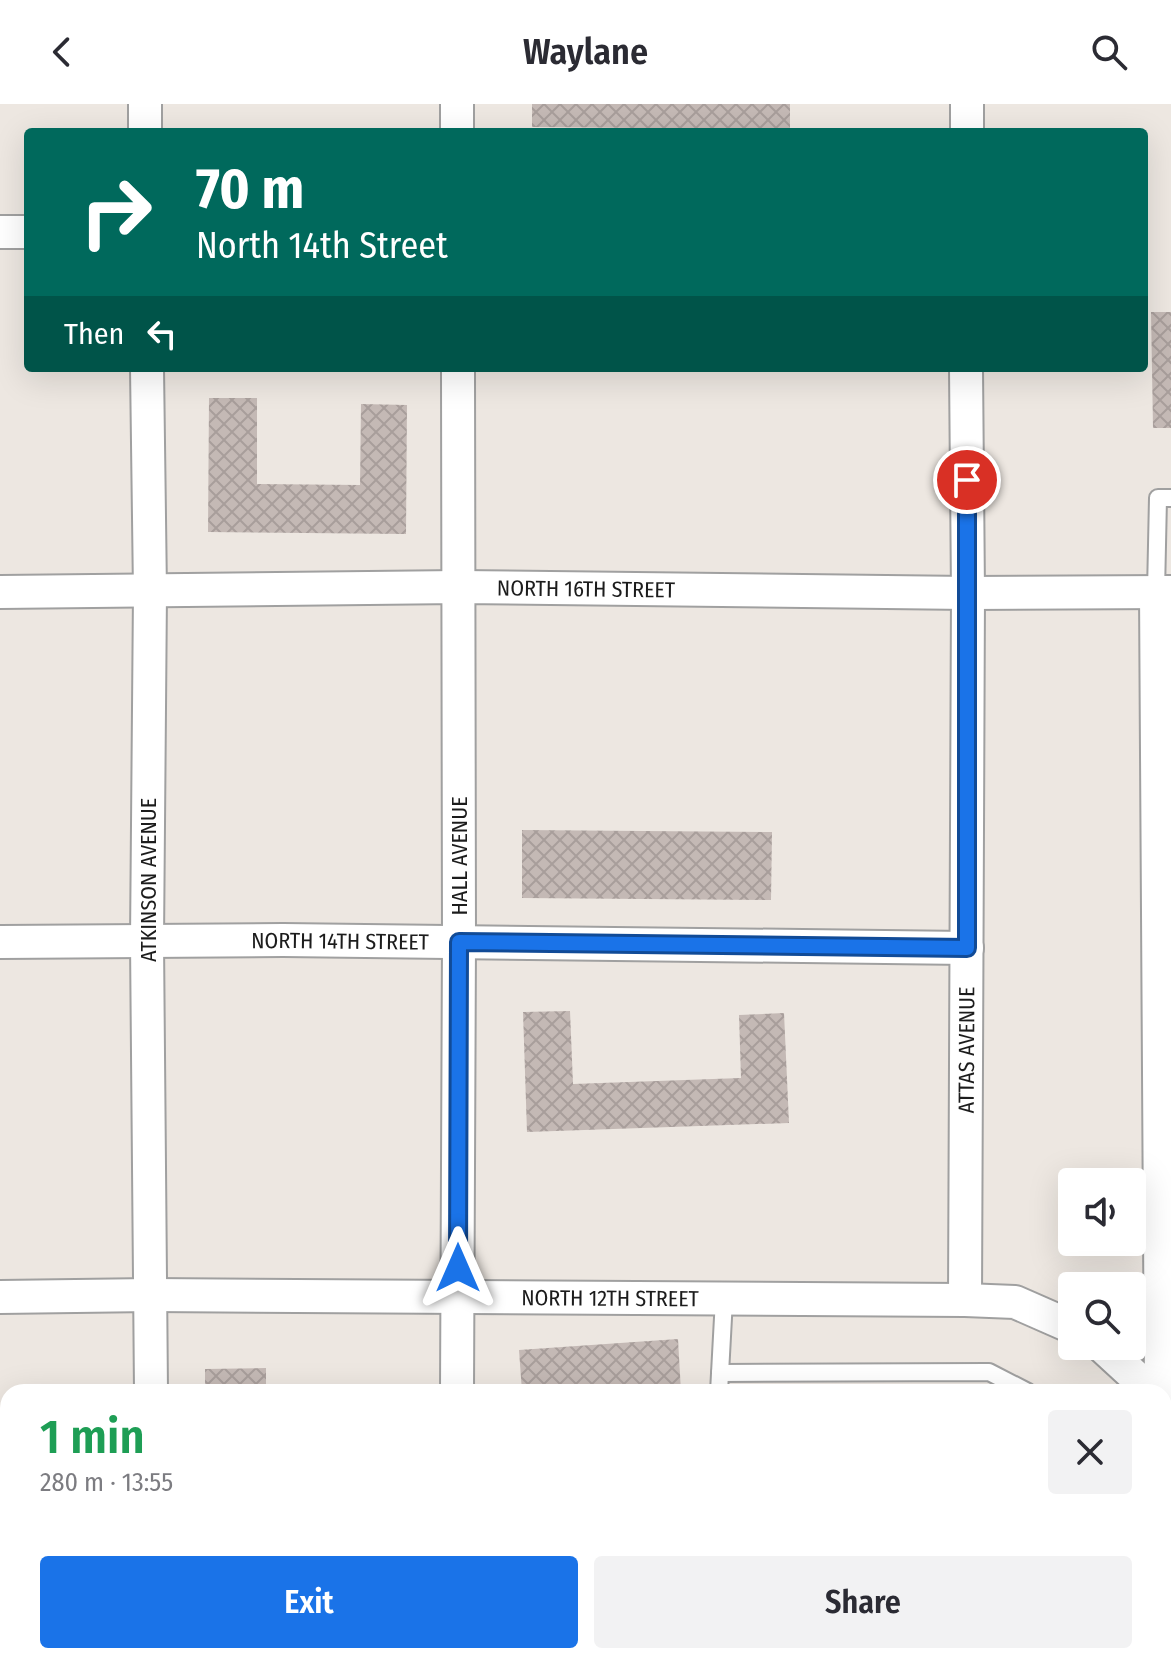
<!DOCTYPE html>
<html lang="en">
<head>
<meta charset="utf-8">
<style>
  body { margin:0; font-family:"Fira Sans Condensed",sans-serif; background:#f2f2f3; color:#2b2b33; height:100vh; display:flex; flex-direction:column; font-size:30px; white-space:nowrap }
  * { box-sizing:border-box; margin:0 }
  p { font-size:26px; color:#7c7c81 }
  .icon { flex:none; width:44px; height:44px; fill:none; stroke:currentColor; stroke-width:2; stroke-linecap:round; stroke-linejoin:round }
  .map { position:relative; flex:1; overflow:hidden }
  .sheet { position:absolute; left:0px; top:1280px; width:1172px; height:280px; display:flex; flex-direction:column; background:#fff; border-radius:24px 24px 0 0; box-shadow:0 8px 32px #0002 }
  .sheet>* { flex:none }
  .banner { position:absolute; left:24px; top:24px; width:1124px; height:244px; border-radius:8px; box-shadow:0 8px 32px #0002; background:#00695c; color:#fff; overflow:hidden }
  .tools { position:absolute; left:1058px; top:1064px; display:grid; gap:16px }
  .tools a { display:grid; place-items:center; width:88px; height:88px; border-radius:8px; background:#fff; box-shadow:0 8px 32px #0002; font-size:40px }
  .pin { position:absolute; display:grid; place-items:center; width:68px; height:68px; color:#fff; margin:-34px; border:4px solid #fff; border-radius:50%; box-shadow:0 2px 8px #0007 }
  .me { position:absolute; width:88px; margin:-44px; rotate:0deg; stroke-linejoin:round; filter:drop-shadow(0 0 6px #0008) }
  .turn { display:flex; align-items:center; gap:28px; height:168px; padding:0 40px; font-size:36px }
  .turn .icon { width:104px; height:104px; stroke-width:2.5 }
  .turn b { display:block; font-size:56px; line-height:68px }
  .then { display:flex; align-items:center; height:76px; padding:0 40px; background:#0003; gap:16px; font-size:30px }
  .round { display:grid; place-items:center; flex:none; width:84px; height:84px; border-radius:8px; background:#f2f2f3 }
  .head { display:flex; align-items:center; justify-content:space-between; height:136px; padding:0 40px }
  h1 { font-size:48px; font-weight:600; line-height:60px; color:#1e9e55 }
  .action { display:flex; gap:16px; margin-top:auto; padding:16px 40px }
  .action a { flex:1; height:92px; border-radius:8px; background:#1a73e8; color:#fff; font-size:32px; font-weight:600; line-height:92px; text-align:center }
  .action a+a { background:#f2f2f3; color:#2b2b33 }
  header { display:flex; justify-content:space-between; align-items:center; height:104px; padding:0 40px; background:#fff; font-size:36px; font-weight:600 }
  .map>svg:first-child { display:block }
  .building { fill:url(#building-cross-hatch) }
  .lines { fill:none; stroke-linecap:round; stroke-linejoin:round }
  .lane-casing { stroke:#a0a0a0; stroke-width:20 }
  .street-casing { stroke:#a0a0a0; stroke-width:36 }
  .lane { stroke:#fff; stroke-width:16 }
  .street { stroke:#fff; stroke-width:32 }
  .route-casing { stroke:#114b97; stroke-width:20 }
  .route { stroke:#1a73e8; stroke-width:14 }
  .labels { text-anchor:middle; stroke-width:8; stroke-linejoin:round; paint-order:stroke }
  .street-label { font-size:22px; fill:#1c1c1c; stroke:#fff }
</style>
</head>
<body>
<header><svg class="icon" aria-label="back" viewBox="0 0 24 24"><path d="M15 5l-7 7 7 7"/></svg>Waylane<svg class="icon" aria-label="search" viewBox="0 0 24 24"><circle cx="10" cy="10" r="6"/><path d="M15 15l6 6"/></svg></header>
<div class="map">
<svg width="1171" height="1560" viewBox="0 0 1171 1560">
  <defs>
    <pattern id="building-cross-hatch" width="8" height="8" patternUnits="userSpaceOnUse" patternTransform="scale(2)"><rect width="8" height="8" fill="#c4b9b5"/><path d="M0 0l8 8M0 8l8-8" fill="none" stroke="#a89e9b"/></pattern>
  </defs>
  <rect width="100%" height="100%" fill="#ede7e1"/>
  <g class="building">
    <polygon points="532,0 790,0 790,28 738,28 738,25 532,23"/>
    <polygon points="1151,208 1171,208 1171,324 1153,324"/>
    <polygon points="209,294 257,294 257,380 360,381 361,300 407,301 406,430 208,428"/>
    <polygon points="522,726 772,728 771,796 522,794"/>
    <polygon points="570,907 573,980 741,974 739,911 784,909 789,1019 527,1028 523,908"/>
    <polygon points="678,1235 681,1288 522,1288 519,1246"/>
    <polygon points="266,1264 266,1288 205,1288 205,1265"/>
    <polygon points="318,1280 319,1288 276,1288 276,1284"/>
    <polygon points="332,1281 376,1281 377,1288 332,1288"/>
  </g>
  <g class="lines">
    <g class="lane-casing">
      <g id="lane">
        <polyline points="1156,488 1158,394 1171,394"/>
        <polyline points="720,1269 989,1268 1028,1288"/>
        <polyline points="719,1288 724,1195"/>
        <polyline points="0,1489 8,1489"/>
        <polyline points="45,1552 45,1560"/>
        <polyline points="679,1560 682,1552"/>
      </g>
    </g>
    <g class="street-casing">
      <g id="street">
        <polyline points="145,28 145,0"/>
        <polyline points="457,28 457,0"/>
        <polyline points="967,28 967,0"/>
        <polyline points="0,128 28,128"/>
        <polyline points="147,264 150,488 147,837 151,1288"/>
        <path id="s1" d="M0 488 459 483 968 489 1171 488"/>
        <polyline points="1156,488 1161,1288"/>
        <path id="s2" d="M0 838 283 836 967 844"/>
        <path id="s3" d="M0 1193 151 1191 965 1196 1015 1198 1072 1223"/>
        <path id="s4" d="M965 1196 968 489 966 264"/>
        <polyline points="1102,1242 1152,1288"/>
        <polyline points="457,1288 459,838 458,264"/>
        <polyline points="1164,1402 1171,1528"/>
        <polyline points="151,1552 151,1560"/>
        <polyline points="453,1560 453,1552"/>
      </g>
    </g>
    <use href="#lane" class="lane"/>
    <use href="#street" class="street"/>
  </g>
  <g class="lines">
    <g class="route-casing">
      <polyline id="route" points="458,1164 459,838 967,844 967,376"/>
    </g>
    <use href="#route" class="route"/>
  </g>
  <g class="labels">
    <g class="street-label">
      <text dy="8" stroke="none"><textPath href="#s1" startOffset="586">NORTH 16TH STREET</textPath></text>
      <text transform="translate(459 752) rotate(-90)" y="8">HALL AVENUE</text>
      <text transform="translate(148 776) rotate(-90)" y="8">ATKINSON AVENUE</text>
      <text dy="8" stroke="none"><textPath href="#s2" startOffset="340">NORTH 14TH STREET</textPath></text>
      <text dy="8" stroke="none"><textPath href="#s4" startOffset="250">ATTAS AVENUE</textPath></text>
      <text dy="8" stroke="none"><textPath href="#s3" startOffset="610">NORTH 12TH STREET</textPath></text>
    </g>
  </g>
</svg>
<div class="tools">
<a><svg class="icon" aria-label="sound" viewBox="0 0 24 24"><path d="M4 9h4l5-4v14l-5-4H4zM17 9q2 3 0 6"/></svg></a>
<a><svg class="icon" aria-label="search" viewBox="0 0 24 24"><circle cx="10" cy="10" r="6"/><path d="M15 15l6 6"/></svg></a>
</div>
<div class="pin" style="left:967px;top:376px;background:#d93025"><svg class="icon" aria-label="arrive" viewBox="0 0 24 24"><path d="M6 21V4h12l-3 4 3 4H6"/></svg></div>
<svg class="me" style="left:458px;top:1164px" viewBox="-20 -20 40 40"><path d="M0-17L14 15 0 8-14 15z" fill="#1a73e8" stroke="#fff" stroke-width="4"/></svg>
<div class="banner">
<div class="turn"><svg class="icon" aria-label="right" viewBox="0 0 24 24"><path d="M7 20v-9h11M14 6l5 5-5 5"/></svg><div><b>70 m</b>North 14th Street</div></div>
<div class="then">Then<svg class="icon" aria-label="left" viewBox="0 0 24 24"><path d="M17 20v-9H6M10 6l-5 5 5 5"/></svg></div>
</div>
<section class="sheet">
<div class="head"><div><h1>1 min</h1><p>280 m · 13:55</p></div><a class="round"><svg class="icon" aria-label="close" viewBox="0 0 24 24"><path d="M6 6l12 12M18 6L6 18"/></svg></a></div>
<div class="action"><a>Exit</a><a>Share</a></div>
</section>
</div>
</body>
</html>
